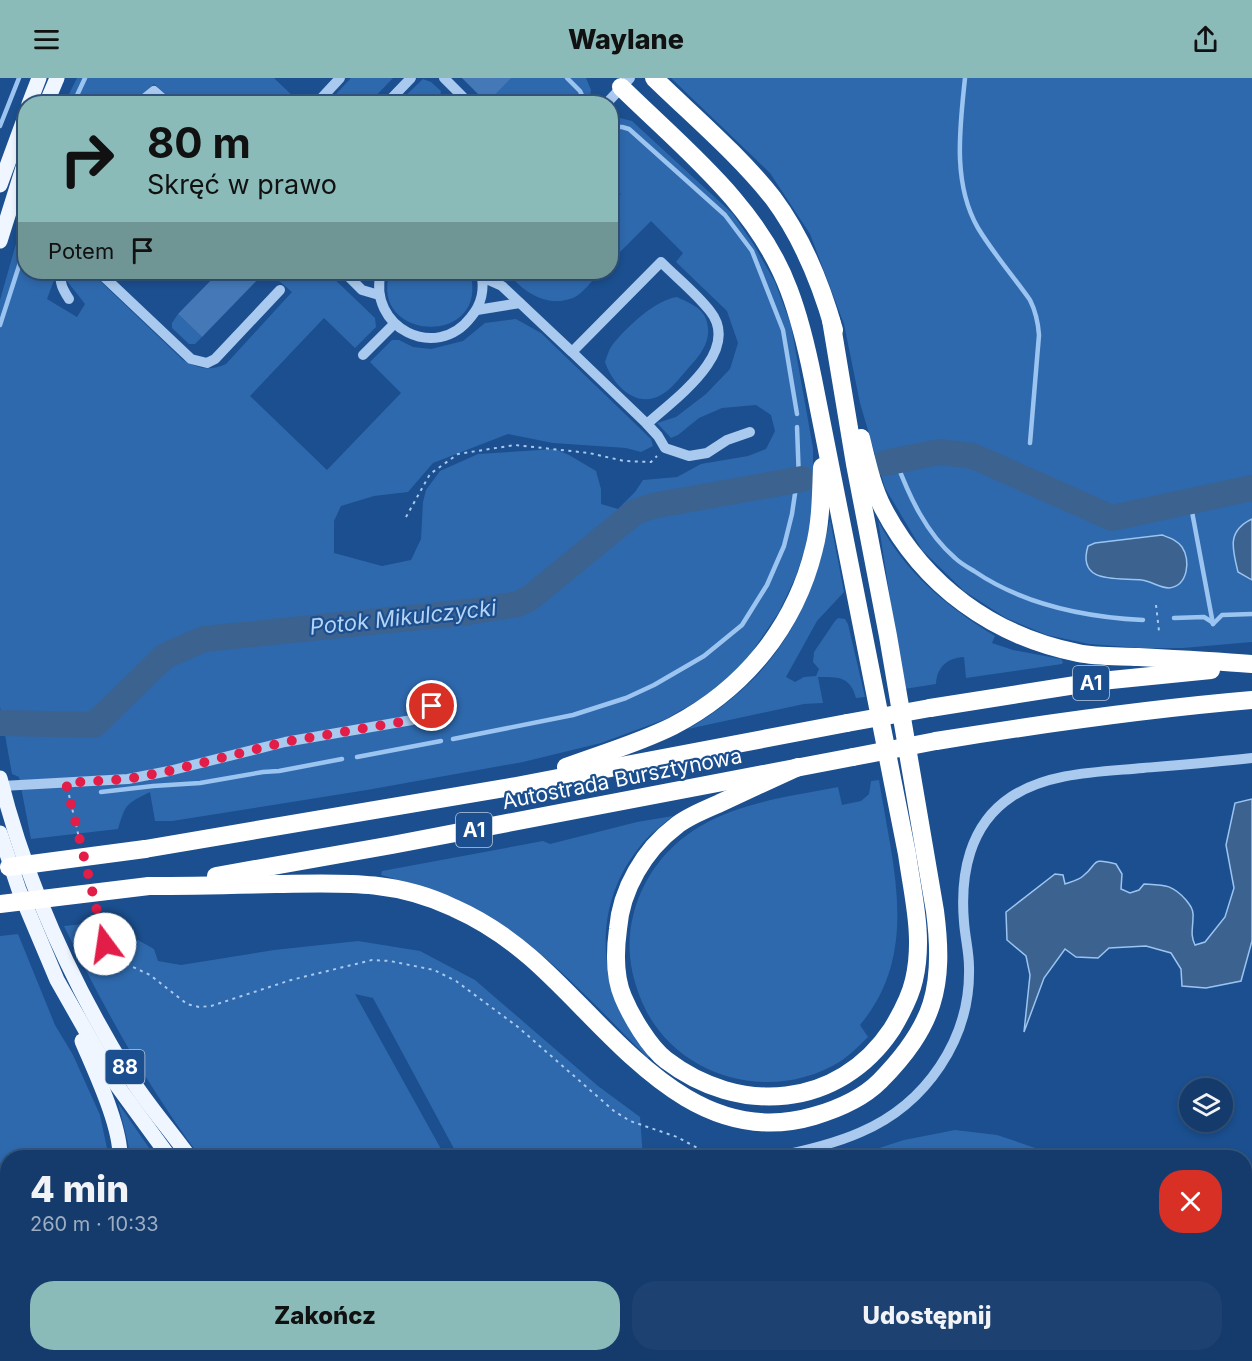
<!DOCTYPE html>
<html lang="pl">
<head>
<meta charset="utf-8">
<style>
  body { margin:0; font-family:Inter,sans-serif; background:#1d4271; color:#f1f3f6; height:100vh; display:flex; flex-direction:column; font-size:22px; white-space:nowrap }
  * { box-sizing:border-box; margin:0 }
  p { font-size:20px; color:#9dadc1 }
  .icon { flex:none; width:33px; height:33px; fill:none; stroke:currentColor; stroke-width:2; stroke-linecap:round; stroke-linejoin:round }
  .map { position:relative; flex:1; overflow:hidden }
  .panel { position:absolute; left:0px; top:1072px; width:1252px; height:212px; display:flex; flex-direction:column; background:#143b6b; border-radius:24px 24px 0 0; box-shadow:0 3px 9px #0003,0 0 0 2px #33557e }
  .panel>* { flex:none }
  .top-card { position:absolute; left:18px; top:18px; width:600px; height:183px; border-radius:24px; box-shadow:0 3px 9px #0003,0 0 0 2px #33557e; background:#8bbbb9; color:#111; overflow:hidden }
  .tools { position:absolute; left:1179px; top:1000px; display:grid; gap:12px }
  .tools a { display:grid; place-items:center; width:54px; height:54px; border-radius:50%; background:#143b6b; box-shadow:0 3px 9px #0003,0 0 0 2px #33557e; font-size:30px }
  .pin { position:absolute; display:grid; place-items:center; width:51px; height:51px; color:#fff; margin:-26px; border:3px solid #fff; border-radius:50%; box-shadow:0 2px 6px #0007 }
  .me { position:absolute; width:66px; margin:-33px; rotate:346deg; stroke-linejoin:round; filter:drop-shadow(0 0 4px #0008) }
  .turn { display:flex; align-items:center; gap:21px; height:126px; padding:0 30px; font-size:27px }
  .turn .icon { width:78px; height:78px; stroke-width:2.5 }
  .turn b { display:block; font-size:42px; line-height:51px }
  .then { display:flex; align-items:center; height:57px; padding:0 30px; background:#0003; gap:12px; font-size:22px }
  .round { display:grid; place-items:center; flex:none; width:63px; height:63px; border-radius:24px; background:#1d4271 }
  .headline { display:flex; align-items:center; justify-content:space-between; height:102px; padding:0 30px }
  h1 { font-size:36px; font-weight:800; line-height:45px }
  .action { display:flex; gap:12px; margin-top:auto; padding:12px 30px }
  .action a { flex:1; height:69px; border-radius:24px; background:#8bbbb9; color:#111; font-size:24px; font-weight:800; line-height:69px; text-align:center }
  .action a+a { background:#1d4271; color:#f1f3f6 }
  header { display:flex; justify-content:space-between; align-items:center; height:78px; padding:0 30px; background:#8bbbb9; color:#111; font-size:27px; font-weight:800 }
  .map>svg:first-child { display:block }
  .green { fill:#2e69ad; fill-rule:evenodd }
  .water { fill:#3c6290; stroke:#9cc4f0; stroke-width:1.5 }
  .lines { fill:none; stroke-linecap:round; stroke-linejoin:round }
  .stream { stroke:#9cc4f0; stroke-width:4.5 }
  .river { stroke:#3c6290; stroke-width:26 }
  .building { fill:#4478b7 }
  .path { stroke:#a9c9ee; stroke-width:2; stroke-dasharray:3 4.5; stroke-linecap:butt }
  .minor { stroke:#a9c9ee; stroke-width:10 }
  .major { stroke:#f0f6ff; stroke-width:15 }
  .highway { stroke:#fff; stroke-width:18 }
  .highway-bridge { stroke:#fff; stroke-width:18 }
  .route { stroke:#e11d48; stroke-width:10; stroke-dasharray:0 18 }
  .labels { text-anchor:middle; stroke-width:4.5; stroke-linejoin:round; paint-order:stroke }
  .shield { fill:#1b4f8f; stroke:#bbcadd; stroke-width:1.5 }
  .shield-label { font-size:20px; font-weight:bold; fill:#fff }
  .street-label { font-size:21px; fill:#fff; stroke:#1b4f8f }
  .water-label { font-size:22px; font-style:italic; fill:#b5d3f5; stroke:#1b4f8f }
</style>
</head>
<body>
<header><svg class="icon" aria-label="menu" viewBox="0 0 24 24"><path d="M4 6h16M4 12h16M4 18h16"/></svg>Waylane<svg class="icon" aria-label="share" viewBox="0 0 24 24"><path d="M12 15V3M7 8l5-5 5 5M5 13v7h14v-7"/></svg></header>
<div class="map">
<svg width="1252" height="1283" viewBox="0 0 1252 1283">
  <rect width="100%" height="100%" fill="#1b4f8f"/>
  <g class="green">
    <polygon points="77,0 274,0 300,25 246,25 241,21 237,25 176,25 154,6 133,25 64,26"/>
    <polygon points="351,0 393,0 369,25 332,25 337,15"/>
    <polygon points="508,0 586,0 591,12 589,25 487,26"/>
    <path d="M671 0H1252V441L1243 445 1250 502H1252V564L1183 570H1140L1089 566 1047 557 1006 540 964 513 922 472 885 410 860 325 844 246 810 156 770 95ZM1162 457 1175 462 1156 507 1144 502 1095 465Z"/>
    <polygon points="423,1 431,4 441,13 439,25 428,25 426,23 423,25 398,25"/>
    <path d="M620 40 632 43 733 136 754 167 775 204 791 247 813 370V426L808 461 796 498 779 534 748 580 713 614 666 641 601 665 523 684 367 712 172 743H155L150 714C126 726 126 725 118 751L31 761 19 699 12 696 0 629V222L25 134 26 194H57L47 221 77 239 85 226 67 203V194H94L99 202 183 282C198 290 209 294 226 286L292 214 278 202 286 194H327L375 240 376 249 355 270 324 240 250 318 327 392 401 315 370 284 392 262H399L413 269 431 271 463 263 485 245 516 241 541 255 651 361 653 368 641 374 626 370 553 365 508 356 433 385 408 414 374 418 341 428 334 443V475L382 488 411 482 421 461 423 424 426 412 440 393 478 376 555 371 569 377 596 393 601 411V426L618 431 635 414 643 402 677 399 701 386 748 378 766 371 775 353 771 337 756 327 722 330 699 340 678 357 671 360 657 345 676 339 706 316 730 291 738 265 727 233 676 184 683 175 651 143 611 183V124L621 116 611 104V42Z"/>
    <path d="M390 194H470C491 270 367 264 390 194Z"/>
    <path d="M508 194H600C593 201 583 216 573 220 547 230 522 214 508 194Z"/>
    <path d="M677 219C687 224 702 229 706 241 714 264 698 279 685 294 678 302 670 312 661 317 635 332 612 305 605 284 607 278 609 271 613 266 627 249 655 222 677 219Z"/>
    <polygon points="178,236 202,259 195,266 189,266 172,250 172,245"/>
    <path d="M830 441 844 514 817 543 786 599 795 604 804 599 816 598 819 591 813 584 814 574 835 543 838 540 845 541 848 546 865 619 856 620C850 598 838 599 818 599L823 625 804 626 688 651C774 600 810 538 830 441Z"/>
    <path d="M878 442C903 493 947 529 995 558L992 565 1013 572 1061 581 1063 584 1062 586 966 600 964 579C947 580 937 589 936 606L904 611Z"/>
    <path d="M879 702C892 786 921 874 860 947L868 959C859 968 851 976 841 983 769 1028 670 998 640 919 629 890 626 864 634 834 644 798 667 768 699 749 740 724 792 718 838 709L842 727 861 723 869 716 871 703Z"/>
    <path d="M673 738C662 747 651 755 642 766 588 829 597 919 650 978L648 980C594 927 543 867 476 831 446 815 414 806 381 797L382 793 543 763 550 766 637 744Z"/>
    <path d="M126 842 136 861 154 871 158 883 181 887 274 872 358 863 420 873 475 902 598 1008 640 1039 643 1080H459L373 920 355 916 446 1080H359L352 1077 320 1071 281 1074 258 1080H201C147 1008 103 929 64 848Z"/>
    <polygon points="18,856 55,947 73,977 100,1037 109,1080 8,1080 8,1240 0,1247 0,858"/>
    <polygon points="118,1025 156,1080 130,1080 128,1065"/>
    <polygon points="955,1052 997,1057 1065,1080 848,1080 904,1062"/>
    <polygon points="1245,1216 1252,1219 1252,1266 1249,1283 1156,1283 1157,1277 1245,1276"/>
    <polygon points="104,1277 285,1276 294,1283 94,1283"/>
    <polygon points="460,1277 533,1277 535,1283 461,1283"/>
    <polygon points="545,1277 545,1276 1015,1277 1013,1283 547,1283"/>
    <polygon points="1061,1277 1147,1277 1146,1283 1087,1283"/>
  </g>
  <g class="water">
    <path d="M1252 441V502L1238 494C1232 470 1227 453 1252 441Z"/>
    <path d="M1162 457C1170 460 1177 462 1182 469 1191 482 1188 508 1169 510 1159 510 1151 503 1142 502 1121 499 1076 508 1088 468L1095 465Z"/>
    <path d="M1252 721V863L1241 903 1206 910 1182 908 1181 891 1171 875 1146 868 1109 870 1098 880 1076 879 1065 871 1044 900 1024 954 1030 897 1026 878 1007 862 1006 834 1055 796 1063 797 1065 806C1071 804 1079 802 1083 798 1099 786 1089 779 1116 786L1122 796 1121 811 1130 815 1139 812 1144 806C1164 807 1172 806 1186 822 1190 827 1194 832 1193 839 1193 850 1190 857 1195 867L1205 864 1225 839 1234 810 1226 767 1235 725Z"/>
  </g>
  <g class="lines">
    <g class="stream">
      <polyline points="567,0 580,13 585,24"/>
      <path d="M965 0C960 49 952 105 978 150 993 175 1013 198 1030 222 1036 234 1038 243 1039 257L1030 365"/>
      <polyline points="73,26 85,0"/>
      <polyline points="0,48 19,0"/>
      <polyline points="610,49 622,49 629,51 725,137 752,173 783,252 797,336"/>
      <polyline points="0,247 26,166"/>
      <polyline points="797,349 799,402"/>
      <path d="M896 383C909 418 926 455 955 480 960 485 967 489 974 493 1024 527 1083 539 1143 542"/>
      <polyline points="1190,423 1213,546"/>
      <polyline points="1174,540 1204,539 1212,544"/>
      <polyline points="1213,546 1222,537 1252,536"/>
      <polyline points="0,640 1,645"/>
      <polyline points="453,661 573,637 626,620 654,607 704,578 742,547 767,507 784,468 792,436 797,402"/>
      <polyline points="357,679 441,663"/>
      <polyline points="101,714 153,708 200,705 263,694 279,693 342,681"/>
    </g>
    <g class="river">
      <polyline points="885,385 939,374 973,378 1112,440 1252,410"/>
      <polyline points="0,645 94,647 165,578 204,561 469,534 518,526 530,520 635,434 652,428 802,401"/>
    </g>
  </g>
  <g class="building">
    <polygon points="462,0 511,0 487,25"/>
    <polygon points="219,194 265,194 202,259 178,236"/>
  </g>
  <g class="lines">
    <g class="path">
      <polyline points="406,439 430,396 458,376 515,367 589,375 624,383 651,384 657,378"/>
      <polyline points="1156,527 1159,553"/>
      <polyline points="69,717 80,764"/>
      <polyline points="96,830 105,866 108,873 116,881 150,897 187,926 199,929 211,928 291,902 372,882 390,883 434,892 456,903 518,949 614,1033 630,1043 677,1059 716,1080"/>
    </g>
    <g class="minor">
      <polyline points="444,0 463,19 457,26"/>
      <polyline points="138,26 154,13 169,26"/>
      <polyline points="316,26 340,0"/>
      <polyline points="386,26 411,0"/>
      <polyline points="606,26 630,0"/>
      <path d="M62 194C58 204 64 213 69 221"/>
      <polyline points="99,194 191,281 207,285 215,281 280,212"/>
      <polyline points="344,194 362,212 379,217"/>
      <path d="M381 194C367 249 436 285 471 239 481 227 485 211 481 195"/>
      <path d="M482 199 502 208 572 274 661 184C677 200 696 215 710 233 743 274 673 322 647 346L572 274"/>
      <polyline points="477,232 520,225"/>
      <polyline points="363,277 394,246"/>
      <polyline points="647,346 658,358 665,370 689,378 707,375 727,362 750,354"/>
      <polyline points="2,708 128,701 169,693 285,664 412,642 423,637 432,628"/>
      <path d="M769 1080C800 1074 832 1067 861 1054 926 1026 971 961 969 889 969 874 965 859 964 844 960 797 969 747 1011 719 1049 694 1100 694 1143 690 1179 687 1216 684 1252 680"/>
      <polyline points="375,1276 380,1283"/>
      <polyline points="395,1283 401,1276"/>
    </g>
    <g class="major">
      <polyline points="29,26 39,0"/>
      <polyline points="46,26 57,0"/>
      <polyline points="0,107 26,36"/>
      <polyline points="0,163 26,80"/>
      <path d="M0 700C26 804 72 905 128 996 146 1025 170 1052 190 1080"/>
      <polyline points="0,755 19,812 57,902 116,1006 170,1080"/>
      <path d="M82 963C95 994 121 1048 120 1080"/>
      <polyline points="0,1264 8,1257"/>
      <polyline points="302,1276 308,1283"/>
      <polyline points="323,1276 328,1283"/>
      <polyline points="342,1276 347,1283"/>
      <polyline points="447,1276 449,1283"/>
      <polyline points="20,1283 28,1276"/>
      <polyline points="70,1283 80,1276"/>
    </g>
    <g class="highway">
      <path d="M654 0C693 38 739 77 773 120 802 159 821 206 834 252"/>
      <path d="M621 9C683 70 758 128 789 212 800 241 807 271 813 301L907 776C913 818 924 860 914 902 910 920 901 936 892 951 839 1031 739 1038 666 982 649 969 631 938 623 919 614 898 615 873 618 851 621 812 644 772 676 748 688 738 705 732 720 725 746 713 772 701 798 689"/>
      <path d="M861 360C867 384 872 409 883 430 924 508 993 558 1078 575 1097 579 1118 578 1138 579 1176 581 1214 583 1252 586"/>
      <polyline points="930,630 1101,603 1211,592"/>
      <path d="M936 663C1041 646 1146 631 1252 622"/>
      <path d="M566 689C601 676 639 665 673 648 744 611 795 549 814 471 821 445 821 416 822 389"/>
      <polyline points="145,771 516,708 847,645"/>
      <polyline points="216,798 392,767 853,679"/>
      <path d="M149 808C191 808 234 807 276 806 340 805 394 801 454 830 481 842 508 860 530 879 611 949 689 1075 814 1038 838 1031 862 1021 880 1003 934 948 945 909 935 833L888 558 855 386 831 242"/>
    </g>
    <g class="highway-bridge">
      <polyline points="847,645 930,630"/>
      <polyline points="853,679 936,663"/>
      <polyline points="9,789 145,771"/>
      <polyline points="0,826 149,808"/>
    </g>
  </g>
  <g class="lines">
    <polyline class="route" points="105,866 66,705 128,701 169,693 285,664 412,642 423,637 432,628"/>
  </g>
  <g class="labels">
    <g class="shield">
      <rect x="1073" y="588" width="36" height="34" rx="4.5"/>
      <rect x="456" y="735" width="36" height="34" rx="4.5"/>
      <rect x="105.5" y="972" width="39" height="34" rx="4.5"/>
    </g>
    <g class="shield-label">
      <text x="1091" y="612">A1</text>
      <text x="474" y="759">A1</text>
      <text x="125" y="996">88</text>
    </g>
    <g class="street-label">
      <text transform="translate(622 701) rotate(-11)" y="7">Autostrada Bursztynowa</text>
    </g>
    <g class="water-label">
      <text transform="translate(403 539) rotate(-6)" y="8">Potok Mikulczycki</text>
    </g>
  </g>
</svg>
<div class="tools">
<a><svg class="icon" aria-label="layers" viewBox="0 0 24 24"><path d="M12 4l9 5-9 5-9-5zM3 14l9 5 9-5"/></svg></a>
</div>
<div class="pin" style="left:432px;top:628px;background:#d93025"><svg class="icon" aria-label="arrive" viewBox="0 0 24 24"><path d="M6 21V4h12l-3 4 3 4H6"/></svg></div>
<svg class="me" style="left:105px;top:866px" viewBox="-20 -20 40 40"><circle r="19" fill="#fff"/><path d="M0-13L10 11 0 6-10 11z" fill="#e11d48"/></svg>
<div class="top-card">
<div class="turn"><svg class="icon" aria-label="right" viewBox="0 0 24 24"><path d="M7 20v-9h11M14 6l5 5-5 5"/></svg><div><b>80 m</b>Skręć w prawo</div></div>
<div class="then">Potem<svg class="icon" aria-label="arrive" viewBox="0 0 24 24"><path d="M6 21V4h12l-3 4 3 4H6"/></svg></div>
</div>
<section class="panel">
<div class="headline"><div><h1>4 min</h1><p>260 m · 10:33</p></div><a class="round" style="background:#d93025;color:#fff"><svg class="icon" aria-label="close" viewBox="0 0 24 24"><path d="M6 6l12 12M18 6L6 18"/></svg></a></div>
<div class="action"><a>Zakończ</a><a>Udostępnij</a></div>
</section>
</div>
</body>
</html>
